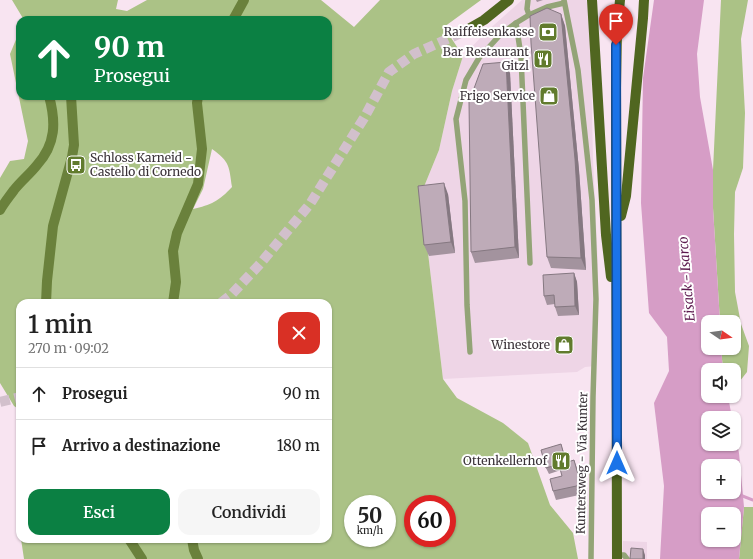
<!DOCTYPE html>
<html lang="it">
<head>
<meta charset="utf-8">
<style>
  body { margin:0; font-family:Merriweather,serif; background:#f6f6f6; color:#222; height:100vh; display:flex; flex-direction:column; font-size:15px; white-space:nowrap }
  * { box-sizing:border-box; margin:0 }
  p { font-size:13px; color:#767676 }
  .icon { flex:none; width:22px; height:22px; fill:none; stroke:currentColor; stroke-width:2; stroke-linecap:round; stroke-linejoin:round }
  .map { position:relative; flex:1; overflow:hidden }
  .details { position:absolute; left:16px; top:299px; width:316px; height:244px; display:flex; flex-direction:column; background:#fff; border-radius:12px; box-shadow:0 1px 3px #0004 }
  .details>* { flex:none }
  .banner { position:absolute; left:16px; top:16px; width:316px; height:84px; border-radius:12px; box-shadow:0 1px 3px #0004; background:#0b8043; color:#fff; overflow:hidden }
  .needle { width:26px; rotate:103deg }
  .buttons { position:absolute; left:701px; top:315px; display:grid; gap:8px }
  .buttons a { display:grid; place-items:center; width:40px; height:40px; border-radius:8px; background:#fff; box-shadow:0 1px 3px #0004; font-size:20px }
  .speed { position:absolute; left:344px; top:495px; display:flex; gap:8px; font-size:20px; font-weight:700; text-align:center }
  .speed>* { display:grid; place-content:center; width:52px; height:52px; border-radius:50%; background:#fff; box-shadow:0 1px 3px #0004; line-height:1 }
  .speed small { font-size:10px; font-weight:400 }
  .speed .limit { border:6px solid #d22; background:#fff; color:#111 }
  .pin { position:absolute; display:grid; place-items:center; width:34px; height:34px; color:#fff; margin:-41px -17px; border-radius:50% 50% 50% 0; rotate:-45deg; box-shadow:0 0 4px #0007 }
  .pin .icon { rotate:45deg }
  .me { position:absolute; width:44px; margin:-22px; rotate:0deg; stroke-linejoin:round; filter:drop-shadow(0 0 3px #0008) }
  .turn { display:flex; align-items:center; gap:14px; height:84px; padding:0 12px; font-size:18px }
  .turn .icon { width:52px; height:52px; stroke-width:2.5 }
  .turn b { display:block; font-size:28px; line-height:34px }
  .round { display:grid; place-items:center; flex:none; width:42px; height:42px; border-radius:12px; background:#f6f6f6 }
  .headline { display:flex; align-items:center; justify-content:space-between; height:68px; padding:0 12px }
  h1 { font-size:24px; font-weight:600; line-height:30px }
  .primary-button { display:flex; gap:8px; margin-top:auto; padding:8px 12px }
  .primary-button a { flex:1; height:46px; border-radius:12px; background:#0b8043; color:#fff; font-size:16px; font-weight:600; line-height:46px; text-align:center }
  .primary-button a+a { background:#f6f6f6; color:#222 }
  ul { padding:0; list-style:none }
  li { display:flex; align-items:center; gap:12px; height:52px; padding:0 12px; border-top:1px solid #e0e0e0 }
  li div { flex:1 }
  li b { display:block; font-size:15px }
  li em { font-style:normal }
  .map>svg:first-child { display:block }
  .built { fill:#eed5e6 }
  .green { fill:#abc286; fill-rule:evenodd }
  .water { fill:#d69dc6; fill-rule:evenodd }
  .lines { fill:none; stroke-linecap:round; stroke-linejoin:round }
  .stream { stroke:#d69dc6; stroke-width:3 }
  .primary-tunnel { stroke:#d2c0cc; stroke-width:10; stroke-dasharray:10 5; stroke-linecap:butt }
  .lane { stroke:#93a477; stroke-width:5.5 }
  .secondary { stroke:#6a813c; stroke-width:10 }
  .primary { stroke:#506620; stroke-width:10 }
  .wall { fill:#a3939e }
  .shaded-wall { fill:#857881 }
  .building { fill:#beabb8; stroke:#857881 }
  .route-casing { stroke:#114b97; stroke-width:10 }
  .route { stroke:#1a73e8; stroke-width:7 }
  .labels { text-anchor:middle; stroke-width:4; stroke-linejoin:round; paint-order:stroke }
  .poi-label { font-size:12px; fill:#3a3238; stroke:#fff; text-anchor:end }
  .street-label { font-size:12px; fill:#3a3238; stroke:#fff }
  .water-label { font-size:13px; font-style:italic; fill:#5c1a4e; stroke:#fff }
</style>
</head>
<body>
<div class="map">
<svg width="753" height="559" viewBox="0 0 753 559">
  <rect width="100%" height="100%" fill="#f8e4f1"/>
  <g class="built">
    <polygon points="522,0 586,0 590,12 593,159 598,265 596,366 585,367 577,372 443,379 421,194 439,150 452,91 463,56 486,32"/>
    <polygon points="623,541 647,542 647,559 622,559"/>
  </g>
  <g class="green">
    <path d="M12 0H118L116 9 127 11 147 0H321L354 27 380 0H481L444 27 463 56 452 91 439 150 421 194 443 379 457 398 503 423 528 443 550 505 573 533 578 559H24L21 539H328V303H20V410L14 406 0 383V178L10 161 24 159 28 141 10 54 20 30V96H328V20H24ZM212 149C230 162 229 166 232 187 219 201 211 205 193 209L203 189ZM353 504H387V538H353ZM413 504H447V538H413Z"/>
    <polygon points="721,0 748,0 741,39 745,113 743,168 735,192 734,234 735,292 741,324 749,346 747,372 736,386 734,386 734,370 723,370 721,348 734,348 734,322 720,322 713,208 713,170"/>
    <polygon points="744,507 753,507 753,559 739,559"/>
  </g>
  <path class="water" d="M654 0H704L697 54 700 97 713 170V208L720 322H708V348H721L723 370H708V396H728L732 418H708V444H734V428L739 453 744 507 739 559H660L664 486 654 403 669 371 667 337 649 313 641 203 643 78ZM708 466H734V492H708ZM708 514H734V540H708Z"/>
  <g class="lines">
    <polyline class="stream" points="740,495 753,500"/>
    <g class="primary-tunnel">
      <polyline points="221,303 231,295 260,264 310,204 364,118 389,72 414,54 463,32"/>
      <polyline points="0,402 20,397"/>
    </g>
    <g class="lane">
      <polyline points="528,0 527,9 529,15"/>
      <polyline points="564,0 578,70 592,200 596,299 593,397 591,559"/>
      <polyline points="516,23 521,56 530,263"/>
      <polyline points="470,352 467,305 465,201 456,119 466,80 479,58 500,35 516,23 529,15 547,7 564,3"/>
      <polyline points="617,555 624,555 627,559"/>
    </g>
    <g class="secondary">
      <polyline points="233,20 244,0"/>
      <path d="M0 210C4 203 9 197 14 190 21 181 30 174 37 165 56 144 56 122 49 96"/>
      <polyline points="46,303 47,281 53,226 72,157 74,145 71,96"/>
      <polyline points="173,303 176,282 173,251 177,233 198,184 202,149 197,103 198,96"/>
      <polyline points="129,539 142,559"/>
      <polyline points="192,539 194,550 198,559"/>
    </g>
    <g class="primary">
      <polyline points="592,0 606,235 611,277"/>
      <polyline points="463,32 484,20 509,0"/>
      <polyline points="621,216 626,196 643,18 644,0"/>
      <polyline points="617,559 616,88 617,31 620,0"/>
    </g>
  </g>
  <g class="wall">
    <polygon points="536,0 543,0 537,2"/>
    <polygon points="561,14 565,26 579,170 586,270 551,268 547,257"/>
    <polygon points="510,73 519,258 475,263 471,252"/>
    <polygon points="448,194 455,253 429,256 424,245"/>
    <polygon points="574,273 577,282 579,315 558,316 555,307 555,304 547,305 544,296"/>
    <polygon points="561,444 567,462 574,460 577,469 584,494 556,500 553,491 562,476 561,470 549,474 546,468"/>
  </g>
  <g class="shaded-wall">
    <polygon points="561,14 565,26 579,170 586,270 581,258"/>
    <polygon points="506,62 510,73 519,258 515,247"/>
    <polygon points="444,183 448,194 455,253 451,242"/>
    <polygon points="574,273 577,282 579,315 575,306"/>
    <polygon points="574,460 577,469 584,494 581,485"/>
    <polygon points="643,549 645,555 645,559 643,559"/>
  </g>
  <g class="building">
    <polygon points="547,8 561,14 575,159 581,258 547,257 531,43 530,16"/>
    <polygon points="506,62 515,247 471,252 469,102 483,64"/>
    <polygon points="444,183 451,242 424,245 418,186"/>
    <polygon points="574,273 575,306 555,307 554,295 544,296 543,275"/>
    <polygon points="561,444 566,462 546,468 541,450"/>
    <polygon points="574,460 581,485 553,491 550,479 562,476 559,465"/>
    <polygon points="631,548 643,549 643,559 630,559"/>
  </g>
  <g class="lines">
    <g class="route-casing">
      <polyline id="route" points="616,45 617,463"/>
    </g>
    <use href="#route" class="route"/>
  </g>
  <defs>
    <g id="bank-square" transform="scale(1)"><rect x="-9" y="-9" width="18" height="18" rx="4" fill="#617b2d" stroke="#fff"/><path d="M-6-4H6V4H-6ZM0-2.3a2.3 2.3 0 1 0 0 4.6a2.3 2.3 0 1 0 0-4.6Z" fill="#fff"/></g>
    <g id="restaurant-square" transform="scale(1)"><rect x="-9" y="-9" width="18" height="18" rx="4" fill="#617b2d" stroke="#fff"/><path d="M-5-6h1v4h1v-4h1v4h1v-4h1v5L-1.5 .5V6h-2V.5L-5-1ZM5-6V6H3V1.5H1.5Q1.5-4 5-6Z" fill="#fff"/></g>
    <g id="shop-square" transform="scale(1)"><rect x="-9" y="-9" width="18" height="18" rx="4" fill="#617b2d" stroke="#fff"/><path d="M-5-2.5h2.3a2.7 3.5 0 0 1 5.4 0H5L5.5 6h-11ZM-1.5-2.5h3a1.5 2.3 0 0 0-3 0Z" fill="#fff"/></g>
    <g id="bus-square" transform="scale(1)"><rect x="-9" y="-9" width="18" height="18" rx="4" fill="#617b2d" stroke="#fff"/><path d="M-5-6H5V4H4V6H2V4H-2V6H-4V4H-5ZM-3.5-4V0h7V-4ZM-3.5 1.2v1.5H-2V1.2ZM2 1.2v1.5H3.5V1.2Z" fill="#fff"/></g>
  </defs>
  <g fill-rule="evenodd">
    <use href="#bank-square" x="548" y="32"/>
    <use href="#restaurant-square" x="543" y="59"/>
    <use href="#shop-square" x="549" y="96"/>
    <use href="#bus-square" x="76" y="165"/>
    <use href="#shop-square" x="564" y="345"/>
    <use href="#restaurant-square" x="561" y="461"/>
  </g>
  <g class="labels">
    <g class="poi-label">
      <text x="534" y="36">Raiffeisenkasse</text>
      <text x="529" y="56">Bar Restaurant<tspan x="529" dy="14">Gitzl</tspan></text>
      <text x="535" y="100">Frigo Service</text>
      <text x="90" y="162" text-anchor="start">Schloss Karneid -<tspan x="90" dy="14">Castello di Cornedo</tspan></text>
      <text x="550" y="349">Winestore</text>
      <text x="547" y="465">Ottenkellerhof</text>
    </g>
    <g class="street-label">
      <text transform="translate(582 463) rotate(-89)" y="4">Kuntersweg - Via Kunter</text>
    </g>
    <g class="water-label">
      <text transform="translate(686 279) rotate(-95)" y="5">Eisack - Isarco</text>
    </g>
  </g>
</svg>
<div class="buttons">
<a><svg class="needle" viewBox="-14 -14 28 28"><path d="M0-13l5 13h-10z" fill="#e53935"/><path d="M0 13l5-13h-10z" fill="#767676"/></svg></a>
<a><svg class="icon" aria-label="sound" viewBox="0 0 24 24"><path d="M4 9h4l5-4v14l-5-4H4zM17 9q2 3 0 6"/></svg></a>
<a><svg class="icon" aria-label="layers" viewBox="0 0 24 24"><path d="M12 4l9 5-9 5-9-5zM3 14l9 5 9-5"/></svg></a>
<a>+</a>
<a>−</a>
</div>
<div class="speed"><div>50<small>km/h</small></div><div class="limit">60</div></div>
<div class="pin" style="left:616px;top:45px;background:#d93025"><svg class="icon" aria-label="arrive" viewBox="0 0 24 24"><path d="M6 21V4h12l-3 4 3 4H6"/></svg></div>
<svg class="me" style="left:617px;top:463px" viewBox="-20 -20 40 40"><path d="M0-17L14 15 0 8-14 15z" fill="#1a73e8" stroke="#fff" stroke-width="4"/></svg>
<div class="banner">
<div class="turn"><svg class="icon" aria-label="ahead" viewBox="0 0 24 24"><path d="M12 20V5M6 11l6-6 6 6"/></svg><div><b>90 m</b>Prosegui</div></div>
</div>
<section class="details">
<div class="headline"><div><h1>1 min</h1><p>270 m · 09:02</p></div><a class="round" style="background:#d93025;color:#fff"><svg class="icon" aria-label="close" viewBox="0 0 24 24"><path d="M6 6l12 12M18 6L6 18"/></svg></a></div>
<ul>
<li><svg class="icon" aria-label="ahead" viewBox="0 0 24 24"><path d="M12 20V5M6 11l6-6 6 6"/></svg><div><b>Prosegui</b></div><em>90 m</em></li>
<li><svg class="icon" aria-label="arrive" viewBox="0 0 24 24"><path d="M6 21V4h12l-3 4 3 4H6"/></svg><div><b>Arrivo a destinazione</b></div><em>180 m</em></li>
</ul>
<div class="primary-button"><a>Esci</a><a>Condividi</a></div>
</section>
</div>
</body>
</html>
